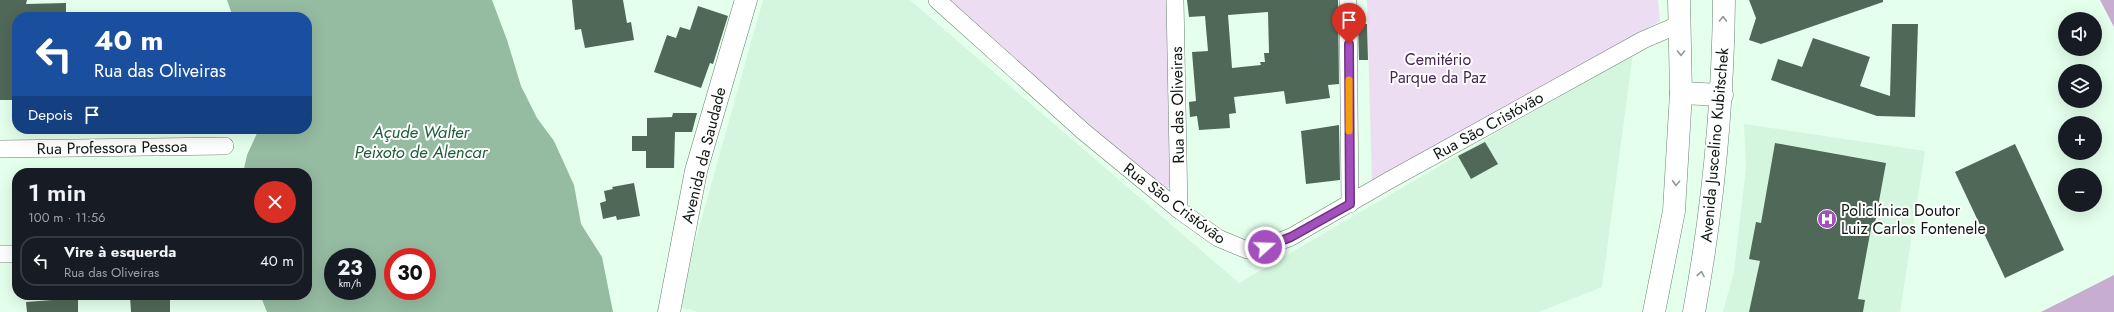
<!DOCTYPE html>
<html lang="pt">
<head>
<meta charset="utf-8">
<style>
  body { margin:0; font-family:Jost,sans-serif; background:#242831; color:#f1f3f6; height:100vh; display:flex; flex-direction:column; font-size:15px; white-space:nowrap }
  * { box-sizing:border-box; margin:0 }
  p { font-size:13px; color:#9ea1a6 }
  .icon { flex:none; width:22px; height:22px; fill:none; stroke:currentColor; stroke-width:2; stroke-linecap:round; stroke-linejoin:round }
  .map { position:relative; flex:1; overflow:hidden }
  .sheet { position:absolute; left:12px; top:168px; width:300px; height:132px; display:flex; flex-direction:column; background:#171b24; border-radius:16px; box-shadow:0 4px 16px #0002 }
  .sheet>* { flex:none }
  .hud { position:absolute; left:12px; top:12px; width:300px; height:122px; border-radius:16px; box-shadow:0 4px 16px #0002; background:#1a4fa0; color:#fff; overflow:hidden }
  .tools { position:absolute; left:2058px; top:12px; display:grid; gap:8px }
  .tools a { display:grid; place-items:center; width:44px; height:44px; border-radius:50%; background:#171b24; box-shadow:0 4px 16px #0002; font-size:20px }
  .speed { position:absolute; left:324px; top:248px; display:flex; gap:8px; font-size:20px; font-weight:700; text-align:center }
  .speed>* { display:grid; place-content:center; width:52px; height:52px; border-radius:50%; background:#171b24; box-shadow:0 4px 16px #0002; line-height:1 }
  .speed small { font-size:10px; font-weight:400 }
  .speed .limit { border:6px solid #d22; background:#fff; color:#111 }
  .pin { position:absolute; display:grid; place-items:center; width:34px; height:34px; color:#fff; margin:-41px -17px; border-radius:50% 50% 50% 0; rotate:-45deg; box-shadow:0 0 4px #0007 }
  .pin .icon { rotate:45deg }
  .me { position:absolute; width:44px; margin:-22px; rotate:70deg; stroke-linejoin:round; filter:drop-shadow(0 0 3px #0008) }
  .turn { display:flex; align-items:center; gap:14px; height:84px; padding:0 16px; font-size:18px }
  .turn .icon { width:52px; height:52px; stroke-width:2.5 }
  .turn b { display:block; font-size:28px; line-height:34px }
  .then { display:flex; align-items:center; height:38px; padding:0 16px; background:#0003; gap:8px; font-size:15px }
  .round { display:grid; place-items:center; flex:none; width:42px; height:42px; border-radius:21px; background:#242831 }
  .headline { display:flex; align-items:center; justify-content:space-between; height:68px; padding:0 16px }
  h1 { font-size:24px; font-weight:600; line-height:30px }
  ul { padding:0; list-style:none }
  li { display:flex; align-items:center; gap:12px; height:50px; margin:0 8px 6px; padding:0 8px; border:2px solid #363941; border-radius:16px }
  li div { flex:1 }
  li b { display:block; font-size:15px }
  li em { font-style:normal }
  .map>svg:first-child { display:block }
  .built { fill:#d4f6de }
  .green { fill:#edddf2 }
  .forest { fill:#c7add0 }
  .water { fill:#95bba1; fill-rule:evenodd }
  .building { fill:#506858; fill-rule:evenodd }
  .lines { fill:none; stroke-linecap:round; stroke-linejoin:round }
  .minor-casing { stroke:#698271; stroke-width:18 }
  .tertiary-casing { stroke:#698271; stroke-width:23 }
  .primary-casing { stroke:#698271; stroke-width:23 }
  .minor { stroke:#fff; stroke-width:17 }
  .tertiary { stroke:#fff; stroke-width:22 }
  .primary { stroke:#fff; stroke-width:22 }
  .oneway { stroke:#939894 }
  .route-casing { stroke:#6a347c; stroke-width:10 }
  .route { stroke:#a350be; stroke-width:7 }
  .slow { stroke:#f59e0b; stroke-width:7 }
  .labels { text-anchor:middle; stroke-width:4; stroke-linejoin:round; paint-order:stroke }
  .park-label { font-size:16px; fill:#472552; stroke:#fff }
  .street-label { font-size:16px; fill:#0f1912; stroke:#fff }
  .poi-label { font-size:16px; fill:#0f1912; stroke:#fff; text-anchor:start }
  .water-label { font-size:17px; font-style:italic; fill:#205d3b; stroke:#fff }
</style>
</head>
<body>
<div class="map">
<svg width="2114" height="312" viewBox="0 0 2114 312">
  <rect width="100%" height="100%" fill="#e4ffec"/>
  <g class="built">
    <polygon points="763,0 910,0 1239,283 1633,53 1602,287 1539,312 698,312 677,306"/>
    <polygon points="1744,124 1925,151 1900,312 1723,312 1734,271 1746,167"/>
  </g>
  <g class="green">
    <polygon points="948,0 1168,0 1175,184 1164,190"/>
    <polygon points="1367,0 1658,0 1660,21 1372,186"/>
  </g>
  <g class="forest">
    <polygon points="2100,0 2114,0 2114,27"/>
    <polygon points="2114,275 2114,312 2041,312"/>
  </g>
  <path class="water" d="M227 0H492L507 40 521 86 537 118 554 141 574 185 581 224 602 257 613 312H267L260 295H307V173H243L247 155 259 129H307V17H233ZM333 257H367V291H333ZM393 257H427V291H393Z"/>
  <g class="building">
    <polygon points="0,0 27,0 26,4 66,3 66,17 17,17 17,100 0,100"/>
    <polygon points="572,0 623,0 627,23 631,22 634,40 585,48 581,29 575,30"/>
    <path d="M1187 0H1338L1339 84 1328 85 1330 98 1286 104 1284 91 1234 97 1236 113 1229 114 1230 128 1199 130 1197 116 1190 117 1189 102 1196 101 1192 52 1208 51 1205 16 1189 17ZM1268 12 1269 53H1264L1265 62H1260L1261 65 1232 68 1228 15Z"/>
    <polygon points="1749,0 1883,0 1883,2 1761,44 1749,40 1756,18"/>
    <polygon points="698,6 728,16 713,64 710,63 701,88 654,72 667,35 676,38 680,27 690,30"/>
    <polygon points="1358,24 1367,24 1368,60 1359,60"/>
    <polygon points="1892,24 1918,24 1915,117 1877,116 1771,80 1778,59 1802,67 1813,38 1870,57 1860,86 1890,96"/>
    <polygon points="673,113 697,113 692,132 675,132 674,168 646,168 646,151 632,151 632,136 647,136 647,118 672,117"/>
    <polygon points="1339,125 1340,180 1306,184 1301,131"/>
    <polygon points="1485,142 1498,164 1471,179 1458,156"/>
    <polygon points="1775,143 1886,163 1875,223 1872,223 1858,299 1865,300 1863,312 1749,312 1760,261 1749,259 1756,222 1761,223"/>
    <polygon points="2015,144 2064,250 2005,278 1955,172"/>
    <polygon points="634,183 640,216 617,220 616,216 603,219 600,203 606,201 604,191 613,189 612,187"/>
    <polygon points="170,296 170,312 131,312 130,297"/>
    <polygon points="78,298 78,312 27,312 26,302"/>
  </g>
  <g class="lines">
    <g class="minor-casing">
      <g id="minor">
        <polyline points="937,0 1084,132 1179,210 1218,238 1247,250 1265,247 1291,237 1388,181 1643,40 1680,24"/>
        <polyline points="1175,0 1179,210"/>
        <polyline points="1348,0 1350,204"/>
        <polyline points="0,149 225,146"/>
        <polyline points="0,254 17,254"/>
      </g>
    </g>
    <g class="tertiary-casing">
      <polyline id="tertiary" points="669,312 696,171 746,0"/>
    </g>
    <g class="primary-casing">
      <g id="primary">
        <polyline points="1681,93 1722,95"/>
        <polyline points="1654,312 1674,211 1681,93 1679,0"/>
        <path d="M1694 312C1713 208 1723 105 1724 0"/>
      </g>
    </g>
    <use href="#minor" class="minor"/>
    <use href="#tertiary" class="tertiary"/>
    <use href="#primary" class="primary"/>
  </g>
  <defs><path id="oneway-chevron" d="M-2-3.5L2.5 0L-2 3.5" fill="none" stroke-width="1.6" stroke-linecap="round" stroke-linejoin="round"/></defs>
  <g class="oneway">
    <use href="#oneway-chevron" transform="translate(1723 19) rotate(-89)"/>
    <use href="#oneway-chevron" transform="translate(1681 53) rotate(90)"/>
    <use href="#oneway-chevron" transform="translate(1676 183) rotate(93)"/>
    <use href="#oneway-chevron" transform="translate(1701 274) rotate(-80)"/>
  </g>
  <g class="lines">
    <g class="route-casing">
      <polyline id="route" points="1265,247 1291,237 1350,204 1349,44"/>
    </g>
    <use href="#route" class="route"/>
    <polyline class="slow" points="1349,80 1349,131"/>
  </g>
  <defs>
    <g id="hospital-disc" transform="scale(1)"><circle r="9.5" fill="#a350be" stroke="#fff"/><path d="M-5-5h3v3.5h4V-5h3V5h-3V1.5h-4V5h-3Z" fill="#fff"/></g>
  </defs>
  <g fill-rule="evenodd">
    <use href="#hospital-disc" x="1827" y="219"/>
  </g>
  <g class="labels">
    <g class="park-label">
      <text x="1438" y="65">Cemitério<tspan x="1438" dy="18">Parque da Paz</tspan></text>
    </g>
    <g class="street-label">
      <text transform="translate(1177 105) rotate(-91)" y="6">Rua das Oliveiras</text>
      <text transform="translate(1488 125) rotate(-29)" y="6">Rua São Cristóvão</text>
      <text transform="translate(1714 145) rotate(-85)" y="6">Avenida Juscelino Kubitschek</text>
      <text transform="translate(112 147) rotate(-1)" y="6">Rua Professora Pessoa</text>
      <text transform="translate(703 155) rotate(-76)" y="6">Avenida da Saudade</text>
      <text transform="translate(1175 203) rotate(37)" y="6">Rua São Cristóvão</text>
    </g>
    <g class="poi-label">
      <text x="1841" y="216">Policlínica Doutor<tspan x="1841" dy="18">Luiz Carlos Fontenele</tspan></text>
    </g>
    <g class="water-label">
      <text x="421" y="138">Açude Walter<tspan x="421" dy="20">Peixoto de Alencar</tspan></text>
    </g>
  </g>
</svg>
<div class="tools">
<a><svg class="icon" aria-label="sound" viewBox="0 0 24 24"><path d="M4 9h4l5-4v14l-5-4H4zM17 9q2 3 0 6"/></svg></a>
<a><svg class="icon" aria-label="layers" viewBox="0 0 24 24"><path d="M12 4l9 5-9 5-9-5zM3 14l9 5 9-5"/></svg></a>
<a>+</a>
<a>−</a>
</div>
<div class="speed"><div>23<small>km/h</small></div><div class="limit">30</div></div>
<div class="pin" style="left:1349px;top:44px;background:#d93025"><svg class="icon" aria-label="arrive" viewBox="0 0 24 24"><path d="M6 21V4h12l-3 4 3 4H6"/></svg></div>
<svg class="me" style="left:1265px;top:247px" viewBox="-20 -20 40 40"><circle r="17" fill="#a350be" stroke="#fff" stroke-width="3"/><path d="M0-11L8 9 0 5-8 9z" fill="#fff"/></svg>
<div class="hud">
<div class="turn"><svg class="icon" aria-label="left" viewBox="0 0 24 24"><path d="M17 20v-9H6M10 6l-5 5 5 5"/></svg><div><b>40 m</b>Rua das Oliveiras</div></div>
<div class="then">Depois<svg class="icon" aria-label="arrive" viewBox="0 0 24 24"><path d="M6 21V4h12l-3 4 3 4H6"/></svg></div>
</div>
<section class="sheet">
<div class="headline"><div><h1>1 min</h1><p>100 m · 11:56</p></div><a class="round" style="background:#d93025;color:#fff"><svg class="icon" aria-label="close" viewBox="0 0 24 24"><path d="M6 6l12 12M18 6L6 18"/></svg></a></div>
<ul>
<li><svg class="icon" aria-label="left" viewBox="0 0 24 24"><path d="M17 20v-9H6M10 6l-5 5 5 5"/></svg><div><b>Vire à esquerda</b><p>Rua das Oliveiras</p></div><em>40 m</em></li>
</ul>
</section>
</div>
</body>
</html>
